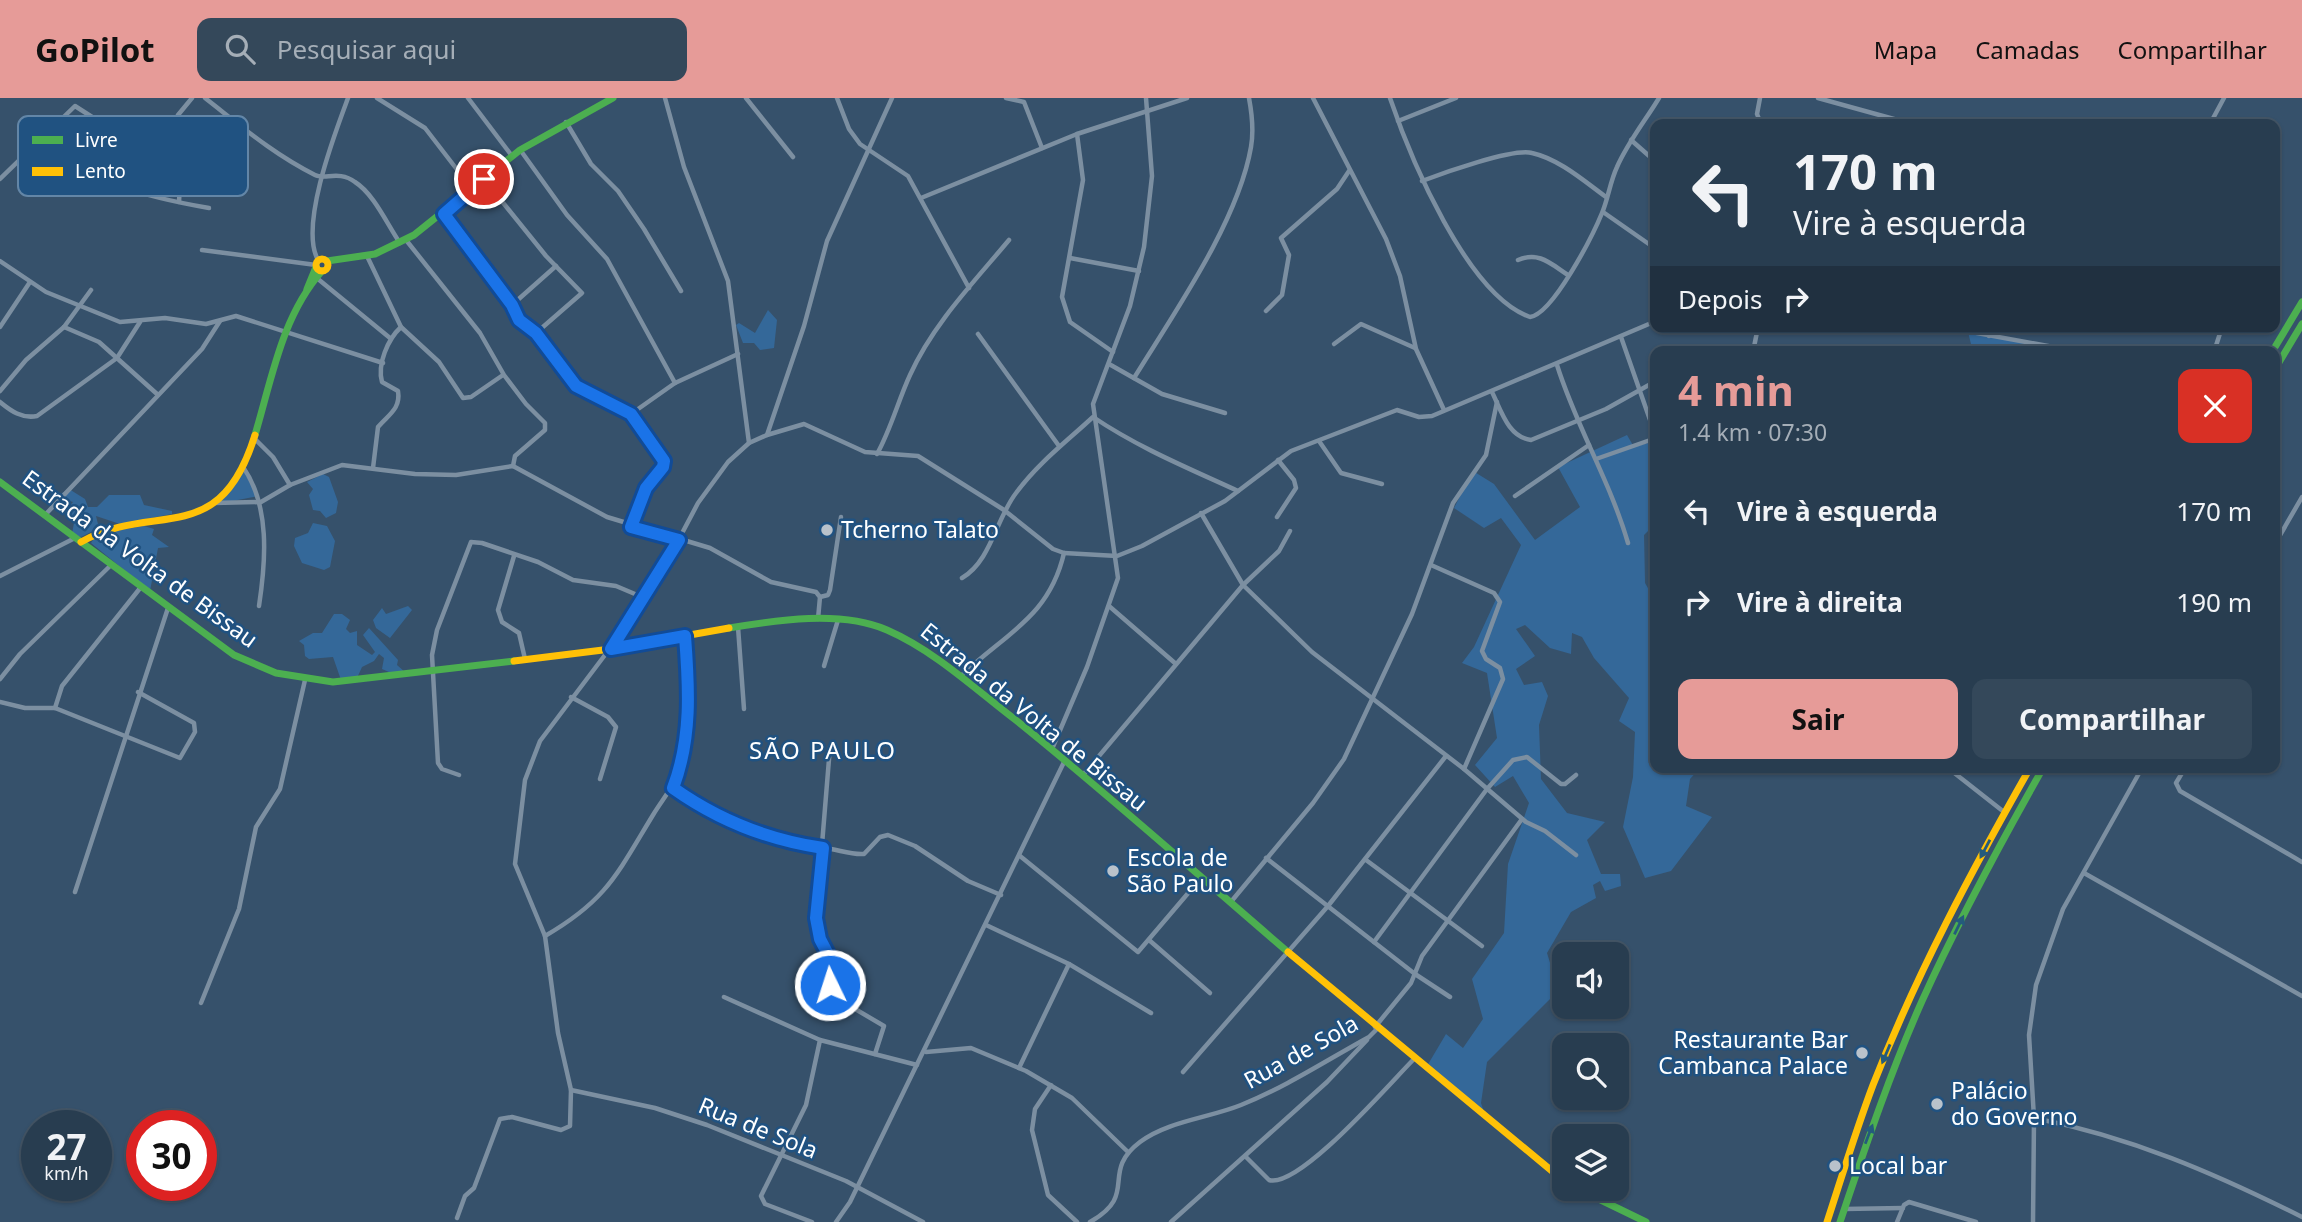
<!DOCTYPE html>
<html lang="pt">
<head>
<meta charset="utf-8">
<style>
  body { margin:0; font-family:"Noto Sans",sans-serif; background:#34485a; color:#f1f3f6; height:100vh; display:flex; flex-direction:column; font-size:26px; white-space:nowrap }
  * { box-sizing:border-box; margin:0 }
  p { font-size:23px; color:#a5aeb7 }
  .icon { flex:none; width:38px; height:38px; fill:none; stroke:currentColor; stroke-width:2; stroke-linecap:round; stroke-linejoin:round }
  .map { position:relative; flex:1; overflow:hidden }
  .side { position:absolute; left:1650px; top:248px; width:630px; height:427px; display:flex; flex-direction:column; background:#283d50; border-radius:14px; box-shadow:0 2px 5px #0004,0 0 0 2px #445667 }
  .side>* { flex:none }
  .hud { position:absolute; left:1650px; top:21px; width:630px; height:214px; border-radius:14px; box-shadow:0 2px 5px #0004,0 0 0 2px #445667; background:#283d50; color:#f1f3f6; overflow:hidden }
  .controls { position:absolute; left:1552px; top:844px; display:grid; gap:14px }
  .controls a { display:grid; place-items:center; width:77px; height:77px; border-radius:14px; background:#283d50; box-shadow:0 2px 5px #0004,0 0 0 2px #445667; font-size:35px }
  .speed { position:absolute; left:21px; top:1012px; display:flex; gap:14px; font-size:35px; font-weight:700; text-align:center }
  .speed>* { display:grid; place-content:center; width:91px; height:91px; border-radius:50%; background:#283d50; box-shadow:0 2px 5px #0004,0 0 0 2px #445667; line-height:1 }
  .speed small { font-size:18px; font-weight:400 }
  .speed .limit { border:10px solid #d22; background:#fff; color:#111 }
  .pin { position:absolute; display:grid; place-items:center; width:60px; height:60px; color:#fff; margin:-30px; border:4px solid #fff; border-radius:50%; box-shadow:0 2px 7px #0007 }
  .me { position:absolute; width:77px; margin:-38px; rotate:356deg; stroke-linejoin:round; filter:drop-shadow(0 0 5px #0008) }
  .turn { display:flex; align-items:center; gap:24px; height:147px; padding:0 28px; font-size:32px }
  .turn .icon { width:91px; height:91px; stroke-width:2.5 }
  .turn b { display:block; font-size:49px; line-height:60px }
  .then { display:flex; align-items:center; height:66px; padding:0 28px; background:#0003; gap:14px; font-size:26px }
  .round { display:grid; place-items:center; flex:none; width:74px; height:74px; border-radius:14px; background:#34485a }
  .summary { display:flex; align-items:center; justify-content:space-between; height:119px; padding:0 28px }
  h1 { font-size:42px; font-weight:700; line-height:52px; color:#e69b98 }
  .action { display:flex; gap:14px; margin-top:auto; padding:14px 28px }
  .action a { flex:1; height:80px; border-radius:14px; background:#e69b98; color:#111; font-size:28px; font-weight:700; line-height:80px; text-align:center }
  .action a+a { background:#34485a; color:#f1f3f6 }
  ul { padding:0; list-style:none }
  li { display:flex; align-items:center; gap:21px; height:91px; padding:0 28px }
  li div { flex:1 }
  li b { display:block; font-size:26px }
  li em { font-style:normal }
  header { display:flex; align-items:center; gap:42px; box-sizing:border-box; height:98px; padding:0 35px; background:#e69b98; color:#111 }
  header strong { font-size:33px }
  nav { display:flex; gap:38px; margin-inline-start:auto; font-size:24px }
  .search { width:490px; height:63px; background:#34485a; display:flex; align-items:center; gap:18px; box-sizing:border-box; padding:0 24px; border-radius:14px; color:#a5aeb7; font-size:26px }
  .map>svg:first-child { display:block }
  .green { fill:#346899 }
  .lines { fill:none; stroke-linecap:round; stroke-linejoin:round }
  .street { stroke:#7c8fa1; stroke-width:4.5 }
  .fast { stroke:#4caf50; stroke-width:7 }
  .slow { stroke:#ffc107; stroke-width:7 }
  .oneway { fill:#245b7c }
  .route-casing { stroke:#114b97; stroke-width:18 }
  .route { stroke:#1a73e8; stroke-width:12 }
  .poi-dot { fill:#b9c2cb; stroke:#205281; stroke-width:2.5 }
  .labels { text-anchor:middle; stroke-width:5; stroke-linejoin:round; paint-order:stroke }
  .poi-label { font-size:23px; fill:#fff; stroke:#205281; text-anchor:start }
  .street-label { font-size:23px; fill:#fff; stroke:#205281 }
  .neighbourhood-label { font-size:24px; letter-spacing:2px; fill:#fff; stroke:#205281 }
  .key { fill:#205281; stroke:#6386a7; stroke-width:2 }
  .key-label { font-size:19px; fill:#fff }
</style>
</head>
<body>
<header>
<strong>GoPilot</strong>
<div class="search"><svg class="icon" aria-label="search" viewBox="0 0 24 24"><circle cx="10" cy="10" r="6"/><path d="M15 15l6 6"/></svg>Pesquisar aqui</div>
<nav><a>Mapa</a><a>Camadas</a><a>Compartilhar</a></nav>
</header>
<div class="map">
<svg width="2302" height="1124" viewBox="0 0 2302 1124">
  <rect width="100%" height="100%" fill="#36516b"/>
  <g class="green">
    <polygon points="768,212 777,222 774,250 760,252 754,245 743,245 736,227 739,225 755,235"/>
    <polygon points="1968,234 2037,247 2039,254 1973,254"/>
    <polygon points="1627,337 1634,349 1655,343 1655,426 1644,437 1645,485 1656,504 1656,670 1700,670 1690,681 1686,708 1712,719 1671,773 1645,780 1623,729 1633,679 1635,634 1619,623 1629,600 1594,560 1582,539 1572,535 1571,556 1550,550 1525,527 1516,531 1535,558 1516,571 1524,587 1542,584 1548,598 1539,627 1541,681 1567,715 1605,724 1587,742 1601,776 1620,776 1621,788 1605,793 1600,783 1593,787 1596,800 1571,814 1547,855 1551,868 1551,900 1487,964 1481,1005 1485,1017 1427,968 1446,936 1463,950 1483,921 1472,881 1504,835 1508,766 1529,705 1513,678 1495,689 1475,667 1497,640 1487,575 1462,565 1474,549 1521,447 1501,420 1484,430 1454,410 1473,373 1494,386 1535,442 1580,409 1558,369"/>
    <polygon points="242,371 259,398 222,405 222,403"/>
    <polygon points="323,376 329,379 338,404 336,415 326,420 320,413 313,412 309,397 313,391 307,384"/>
    <polygon points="69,391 85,401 88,409 97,409 109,397 140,397 144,407 172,413 172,416 120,426 96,418 99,430 81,439 72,436 75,419 64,414 73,404 63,401 62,395"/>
    <polygon points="313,425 327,428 335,443 330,469 324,472 302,465 294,448 295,440 308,435"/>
    <polygon points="144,428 154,431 152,437 169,449 158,450 150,493 91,445 97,436"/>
    <polygon points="408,508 412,512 390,540 376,530 373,522 382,510 386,516"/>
    <polygon points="334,516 342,516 350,522 346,531 350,535 357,533 357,547 372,557 375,554 363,537 369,530 398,562 397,567 406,575 396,577 382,571 384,560 379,556 374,563 362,569 357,580 341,582 333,559 309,561 305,558 304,547 299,543 313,535 322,535"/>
  </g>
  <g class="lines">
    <g class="street">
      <path d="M205 0C241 28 273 56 315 77 325 82 339 72 355 84 374 96 387 126 400 145"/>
      <polyline points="377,0 425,30 472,91"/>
      <polyline points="468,0 512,58"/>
      <polyline points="746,0 793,59"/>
      <polyline points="837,0 849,31 860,46 908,78 969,190"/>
      <polyline points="1006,0 1024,4 1042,50"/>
      <polyline points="1313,0 1386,141 1400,178 1416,251 1444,312"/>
      <path d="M1390 0C1410 59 1467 197 1530 219 1553 216 1593 137 1602 115 1608 101 1610 84 1617 69 1628 44 1645 23 1659 0"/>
      <polyline points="1760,0 1757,16 1761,26"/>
      <polyline points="1818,0 1912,26"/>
      <polyline points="178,17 192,0"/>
      <polyline points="1398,23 1456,0"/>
      <polyline points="566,24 591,66 618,93 644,131 681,193"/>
      <polyline points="2210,26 2224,0"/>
      <polyline points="1077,36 1083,82 1062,199 1070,224 1113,254"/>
      <path d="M42 40C90 85 145 99 209 110"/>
      <polyline points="1631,42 1656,64"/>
      <polyline points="521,53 567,117 607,161 675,285"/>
      <polyline points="172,70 180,86 179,104"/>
      <polyline points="0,81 75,8 148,55"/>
      <polyline points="484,81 546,158 582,195 536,235 577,288 631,316 675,285 738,256"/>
      <path d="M1422 83C1443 75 1513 50 1532 55 1559 61 1584 83 1606 99"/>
      <polyline points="921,100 1077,36 1187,0"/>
      <polyline points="1603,114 1656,151"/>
      <polyline points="444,116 512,207 556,168"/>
      <polyline points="406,142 480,235 504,277 526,306 545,325 545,332 515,358 513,368"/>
      <polyline points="202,152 316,167"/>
      <polyline points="367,158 401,229 439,264 463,300 471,299 503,277"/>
      <polyline points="1070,160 1139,173"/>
      <path d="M318 162C299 128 335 35 348 0"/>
      <path d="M1518 162C1539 153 1551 166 1568 177"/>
      <polyline points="0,163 46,194 120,224 165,220 206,226 236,218 383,265"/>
      <polyline points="318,181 390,240"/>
      <polyline points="512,207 519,222 536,235"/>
      <polyline points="1266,213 1282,197 1289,157 1281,140 1337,91 1349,73"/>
      <polyline points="0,229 30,184"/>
      <polyline points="64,229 99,244 157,296"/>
      <polyline points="1944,229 2081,254"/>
      <polyline points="978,236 1059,348"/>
      <polyline points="1989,238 1990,229"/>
      <polyline points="1621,239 1656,339"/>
      <polyline points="1334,246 1361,226 1415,250"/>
      <polyline points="1753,254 1758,229"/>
      <polyline points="2214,254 2222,229"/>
      <polyline points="1109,266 1162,296 1225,315"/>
      <path d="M1557 267C1576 328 1610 383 1628 445"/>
      <path d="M1134 280C1174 215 1238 124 1251 49 1254 32 1252 16 1249 0"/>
      <polyline points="0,293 26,262 64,229 91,192"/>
      <path d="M1492 294C1501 312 1508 339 1531 342L1606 311 1656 283"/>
      <path d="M0 304C11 313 22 321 37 318L117 260 140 224"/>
      <polyline points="767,337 804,326 865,354 918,358 1004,412 1053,451 1064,455 1117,458 1142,448 1225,403 1291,353 1397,312 1419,319 1432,318 1656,223"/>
      <polyline points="254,340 273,359 290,387"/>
      <polyline points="1319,343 1341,375 1382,386"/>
      <polyline points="749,345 767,337 804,228 827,143 892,0"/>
      <path d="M877 356C891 331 898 303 910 277 933 226 974 184 1009 142"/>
      <polyline points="1596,361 1656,340"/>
      <path d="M243 369C270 408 266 462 259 508"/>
      <path d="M373 370 378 329C388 317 401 311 398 293L382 284C377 266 388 241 401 229"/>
      <polyline points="1515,398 1589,347"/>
      <polyline points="214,405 261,404 290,387 342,367 415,376 456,377 513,368 607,419 710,450 771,484 816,494 820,499 818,521"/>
      <polyline points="1201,415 1243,487 1312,554 1464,671 1526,724 1545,733 1576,757"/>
      <polyline points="45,417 202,251 220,223"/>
      <polyline points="1277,419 1296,390 1294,382 1278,362"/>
      <polyline points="631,428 646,390 663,369 664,363 631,316"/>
      <polyline points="2275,446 2302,399"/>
      <polyline points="514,458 498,512 502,524 519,535 525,561"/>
      <polyline points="1431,467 1494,495 1500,504 1482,553 1486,561 1500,570 1503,581 1464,671"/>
      <polyline points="0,478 75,440"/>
      <path d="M962 480C991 463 996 421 1016 395 1038 365 1066 344 1093 319 1139 350 1188 370 1238 393"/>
      <polyline points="820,499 828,497 830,492 841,419"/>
      <polyline points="1109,508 1176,566"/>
      <polyline points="738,529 744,611"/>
      <polyline points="824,568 838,522"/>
      <path d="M961 578C1004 536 1049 520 1064 455"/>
      <polyline points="0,581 20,556 111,467"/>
      <polyline points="571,599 608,619 616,629 600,681"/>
      <polyline points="0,604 25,610 55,610 180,660 195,634 194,625 138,594"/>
      <polyline points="55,610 62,588 141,489"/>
      <polyline points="830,649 816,820 820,841 831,862 828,885 850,908 884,928 875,956"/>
      <polyline points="1052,651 1087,569 1118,480 1093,306 1130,208 1144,149 1152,78 1146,0"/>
      <polyline points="1948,670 2004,714"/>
      <polyline points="2185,670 2176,685 2180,693 2302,764"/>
      <polyline points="459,677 442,671 438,665 432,557 437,532 471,444 482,445 538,464 573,482 616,488 642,499"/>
      <polyline points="1083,677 1243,487 1279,453 1290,433"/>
      <path d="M673 690C721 724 773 743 831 751 842 753 853 757 864 756L880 739 888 737 915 748 968 783 1001 797"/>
      <polyline points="1020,758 1138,854 1201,780"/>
      <polyline points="1266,760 1415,876 1450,899"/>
      <polyline points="1366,762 1482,848"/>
      <polyline points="2084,775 2302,898"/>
      <polyline points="75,794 168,510"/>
      <polyline points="1230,805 1313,705 1344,661 1412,516 1453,405 1486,357 1497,304"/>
      <polyline points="986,827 1069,866 1151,915"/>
      <path d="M545 838C607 802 617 776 653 717 664 699 676 686 682 666 694 625 689 580 685 538"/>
      <polyline points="1149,842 1210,895"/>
      <polyline points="1374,844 1487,691 1513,662 1527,659 1561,686 1565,686 1576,677"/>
      <polyline points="724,899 820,942"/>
      <polyline points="201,905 239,811 256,729 280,691 305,582"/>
      <polyline points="1375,929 1411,885 1422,858 1522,721"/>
      <polyline points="926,954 971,950 1026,973 1072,1000 1128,1054"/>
      <polyline points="1019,970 1069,866"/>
      <polyline points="1183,974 1328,808 1446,658"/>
      <polyline points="1051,987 1035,1011 1032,1032 1048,1097 1077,1124"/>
      <polyline points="571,992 655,1010 707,1027 846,1083 923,1124"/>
      <path d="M2034 1020C2131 1039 2214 1075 2302 1119"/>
      <path d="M1246 1059 1269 1082C1299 1091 1390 985 1413 962"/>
      <polyline points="1844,1111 1903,1110"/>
      <polyline points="457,1120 465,1098 474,1090 500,1021 512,1019 561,1032 570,1028 571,992 558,935 545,838 515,766 525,682 540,643 614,545 679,441 698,405 728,364 749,345 728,183 684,69 665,0"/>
      <polyline points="812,1124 765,1106 761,1098 806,1007 820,942 917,967"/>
      <polyline points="836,1124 850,1104 1065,662"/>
      <path d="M1090 1124C1140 1096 1099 1075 1140 1044 1168 1023 1209 1020 1241 1007 1286 989 1327 962 1369 939L1377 931"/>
      <polyline points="1171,1124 1327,984 1367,942"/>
      <polyline points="1897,1124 1904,1107 1909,1104 1976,1124"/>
      <polyline points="2033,1124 2034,1020 2029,937 2036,887 2063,811 2142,670"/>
    </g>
    <g class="fast">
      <polyline points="327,163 375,156 414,137 520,52 613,0"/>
      <polyline points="307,191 316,169"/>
      <polyline points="2272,254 2302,204"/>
      <polyline points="2275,271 2302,226"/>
      <path d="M255 337C272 280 282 218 322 173"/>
      <polyline points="0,384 234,557 276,575 333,584 514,563"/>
      <path d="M729 530C777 522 841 512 887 532 935 553 975 591 1017 623 1109 697 1198 777 1288 854"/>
      <polyline points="1576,1090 1646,1124"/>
      <path d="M1840 1124C1865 1050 1890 975 1922 903 1958 823 2000 746 2043 670"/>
    </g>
    <g class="slow">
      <circle cx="322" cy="167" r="6"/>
      <path d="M81 444C156 402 219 453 255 337"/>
      <polyline points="514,563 611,551 729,530"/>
      <polyline points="1288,854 1564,1083"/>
      <path d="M1827 1124C1842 1078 1856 1032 1873 987 1916 877 1972 772 2030 670"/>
    </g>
  </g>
  <defs><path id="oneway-solid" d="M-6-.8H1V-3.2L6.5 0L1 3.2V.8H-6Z" transform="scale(1.75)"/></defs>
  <g class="oneway">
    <use href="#oneway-solid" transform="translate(1985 751) rotate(118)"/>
    <use href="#oneway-solid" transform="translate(1959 827) rotate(-64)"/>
    <use href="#oneway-solid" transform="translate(1886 956) rotate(113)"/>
    <use href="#oneway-solid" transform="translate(1869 1036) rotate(-69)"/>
  </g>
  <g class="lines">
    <g class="route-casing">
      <path id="route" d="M484 81 444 116 512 207 519 222 536 235 576 288 631 316 664 363 663 369 646 390 631 429 679 442 611 551 685 538C689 590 692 640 673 690 718 722 768 742 823 750L816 820 820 841 831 862 830 887"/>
    </g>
    <use href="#route" class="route"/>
  </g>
  <g class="poi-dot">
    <circle cx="827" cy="432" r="7"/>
    <circle cx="1113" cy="773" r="7"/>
    <circle cx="1862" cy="955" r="7"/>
    <circle cx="1937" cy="1006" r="7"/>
    <circle cx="1835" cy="1068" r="7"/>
  </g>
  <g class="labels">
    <g class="poi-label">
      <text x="841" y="440">Tcherno Talato</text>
      <text x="1127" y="768">Escola de<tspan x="1127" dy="26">São Paulo</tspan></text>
      <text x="1848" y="950" text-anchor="end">Restaurante Bar<tspan x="1848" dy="26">Cambanca Palace</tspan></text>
      <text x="1951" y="1001">Palácio<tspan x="1951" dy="26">do Governo</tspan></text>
      <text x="1849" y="1076">Local bar</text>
    </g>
    <g class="street-label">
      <text transform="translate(140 461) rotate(36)" y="8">Estrada da Volta de Bissau</text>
      <text transform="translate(1034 619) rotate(39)" y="8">Estrada da Volta de Bissau</text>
      <text transform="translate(1301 954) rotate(-29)" y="8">Rua de Sola</text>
      <text transform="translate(758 1030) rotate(22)" y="8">Rua de Sola</text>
    </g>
    <g class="neighbourhood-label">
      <text x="823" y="661">SÃO PAULO</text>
    </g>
  </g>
  <rect x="18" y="18" width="230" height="80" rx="10" class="key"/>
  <rect x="32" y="38" width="31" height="8" fill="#4caf50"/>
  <rect x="32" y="69" width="31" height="9" fill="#ffc107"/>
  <g class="key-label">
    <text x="75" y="49">Livre</text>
    <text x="75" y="80">Lento</text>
  </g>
</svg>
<div class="controls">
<a><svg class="icon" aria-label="sound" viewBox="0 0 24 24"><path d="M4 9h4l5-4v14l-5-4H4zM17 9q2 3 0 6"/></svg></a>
<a><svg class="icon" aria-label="search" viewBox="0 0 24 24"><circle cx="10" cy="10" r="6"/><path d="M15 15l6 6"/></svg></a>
<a><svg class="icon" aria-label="layers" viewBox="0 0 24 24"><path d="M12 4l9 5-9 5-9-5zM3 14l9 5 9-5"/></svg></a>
</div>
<div class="speed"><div>27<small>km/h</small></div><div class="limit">30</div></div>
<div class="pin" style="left:484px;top:81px;background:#d93025"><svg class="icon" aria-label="arrive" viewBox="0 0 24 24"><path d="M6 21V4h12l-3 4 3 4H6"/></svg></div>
<svg class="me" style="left:830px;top:887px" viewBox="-20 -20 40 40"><circle r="17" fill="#1a73e8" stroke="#fff" stroke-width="3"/><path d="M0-11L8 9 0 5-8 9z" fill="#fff"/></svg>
<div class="hud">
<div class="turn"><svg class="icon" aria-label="left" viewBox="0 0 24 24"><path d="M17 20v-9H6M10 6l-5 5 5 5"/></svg><div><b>170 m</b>Vire à esquerda</div></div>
<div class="then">Depois<svg class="icon" aria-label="right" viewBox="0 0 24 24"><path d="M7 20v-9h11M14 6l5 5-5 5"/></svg></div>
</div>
<section class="side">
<div class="summary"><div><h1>4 min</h1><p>1.4 km · 07:30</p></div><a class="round" style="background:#d93025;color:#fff"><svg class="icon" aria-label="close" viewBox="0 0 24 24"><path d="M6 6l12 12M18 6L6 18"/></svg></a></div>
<ul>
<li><svg class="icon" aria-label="left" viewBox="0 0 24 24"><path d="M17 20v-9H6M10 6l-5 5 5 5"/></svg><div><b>Vire à esquerda</b></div><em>170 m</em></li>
<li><svg class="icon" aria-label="right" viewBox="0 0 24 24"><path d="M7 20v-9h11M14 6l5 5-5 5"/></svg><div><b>Vire à direita</b></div><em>190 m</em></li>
</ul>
<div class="action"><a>Sair</a><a>Compartilhar</a></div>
</section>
</div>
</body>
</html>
